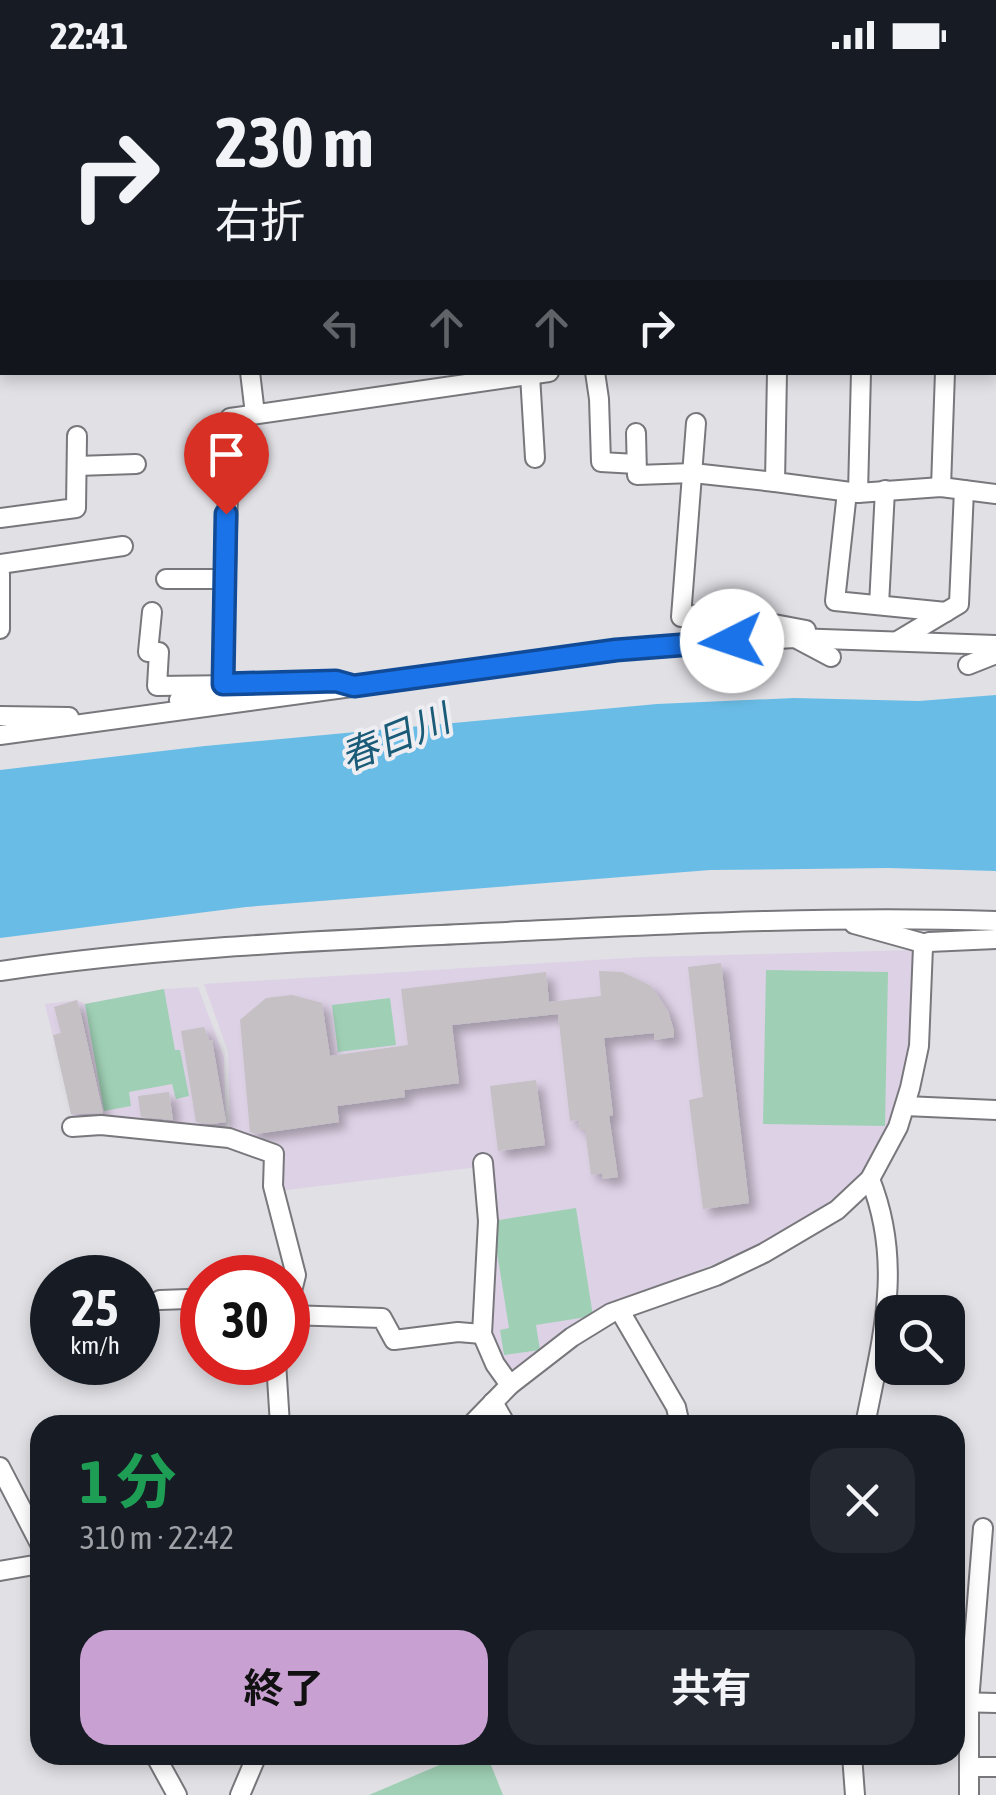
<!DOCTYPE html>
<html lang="ja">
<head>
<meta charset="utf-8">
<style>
  body { margin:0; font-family:"Asap Condensed","Noto Sans JP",sans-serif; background:#242831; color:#f1f3f6; height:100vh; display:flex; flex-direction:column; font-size:38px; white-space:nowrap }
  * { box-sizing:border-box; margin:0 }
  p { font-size:32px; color:#9ea1a6 }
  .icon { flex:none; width:55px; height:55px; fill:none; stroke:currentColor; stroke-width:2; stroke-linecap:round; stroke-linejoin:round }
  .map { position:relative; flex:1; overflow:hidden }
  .panel { position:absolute; left:30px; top:1345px; width:935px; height:350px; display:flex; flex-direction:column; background:#171b24; border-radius:30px; box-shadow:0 5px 15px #0003 }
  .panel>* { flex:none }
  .guide { position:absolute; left:0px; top:0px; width:998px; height:305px; box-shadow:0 5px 15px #0003; background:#171b24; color:#f1f3f6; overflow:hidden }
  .tools { position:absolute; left:875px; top:1225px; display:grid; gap:20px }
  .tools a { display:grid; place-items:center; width:90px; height:90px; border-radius:20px; background:#171b24; box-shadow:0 5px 15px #0003; font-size:50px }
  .speed { position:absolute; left:30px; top:1185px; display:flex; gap:20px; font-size:50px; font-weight:700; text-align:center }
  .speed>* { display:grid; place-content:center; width:130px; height:130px; border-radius:50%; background:#171b24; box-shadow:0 5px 15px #0003; line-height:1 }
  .speed small { font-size:25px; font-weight:400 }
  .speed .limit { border:15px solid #d22; background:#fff; color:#111 }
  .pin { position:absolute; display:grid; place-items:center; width:85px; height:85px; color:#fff; margin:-102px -42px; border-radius:50% 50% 50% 0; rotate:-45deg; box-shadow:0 0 10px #0007 }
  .pin .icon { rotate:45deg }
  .me { position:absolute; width:110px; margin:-55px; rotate:266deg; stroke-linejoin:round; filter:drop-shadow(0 0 8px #0008) }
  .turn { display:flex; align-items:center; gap:35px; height:210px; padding:0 50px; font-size:45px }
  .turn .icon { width:130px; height:130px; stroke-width:2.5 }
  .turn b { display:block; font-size:70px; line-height:85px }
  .lanes { display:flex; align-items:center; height:95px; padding:0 50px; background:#0003; justify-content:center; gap:50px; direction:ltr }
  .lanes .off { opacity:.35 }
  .round { display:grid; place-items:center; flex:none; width:105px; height:105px; border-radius:30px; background:#242831 }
  .overview { display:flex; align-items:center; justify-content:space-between; height:170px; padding:0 50px }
  h1 { font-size:60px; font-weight:700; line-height:75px; color:#1e9e55 }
  .button { display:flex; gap:20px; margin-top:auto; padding:20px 50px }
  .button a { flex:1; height:115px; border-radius:30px; background:#c8a1d2; color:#111; font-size:40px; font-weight:700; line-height:115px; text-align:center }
  .button a+a { background:#242831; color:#f1f3f6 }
  .status { display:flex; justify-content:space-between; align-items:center; height:70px; padding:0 50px; background:#171b24; direction:ltr }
  .status svg { height:28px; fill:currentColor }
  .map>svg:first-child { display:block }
  .education { fill:#ddd1e5 }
  .green { fill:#9fd0b5 }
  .water { fill:#69bce6 }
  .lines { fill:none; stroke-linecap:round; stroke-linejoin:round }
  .stream { stroke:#69bce6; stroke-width:5 }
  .building { fill:#c4c0c4; filter:url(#shadow) }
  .minor-casing { stroke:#78777c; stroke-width:22 }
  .minor { stroke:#fff; stroke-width:18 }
  .route-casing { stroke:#114b97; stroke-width:25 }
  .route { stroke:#1a73e8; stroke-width:18 }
  .labels { text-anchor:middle; stroke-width:8; stroke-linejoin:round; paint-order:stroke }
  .water-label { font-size:38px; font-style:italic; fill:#1a5b77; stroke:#ededf2 }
</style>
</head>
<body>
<div class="status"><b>22:41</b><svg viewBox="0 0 49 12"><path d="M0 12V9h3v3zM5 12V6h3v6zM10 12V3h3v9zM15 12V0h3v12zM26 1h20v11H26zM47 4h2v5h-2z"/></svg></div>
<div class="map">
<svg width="996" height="1725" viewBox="0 0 996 1725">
  <defs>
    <filter id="shadow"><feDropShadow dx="7" dy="7" stdDeviation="5" flood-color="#0004"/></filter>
  </defs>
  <rect width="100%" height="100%" fill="#e0e0e5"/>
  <g class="education">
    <polygon points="916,880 911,976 895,1051 863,1107 820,1138 743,1183 610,1234 567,1258 510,1306 488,1263 487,1096 278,1121 269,1075 230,1066 228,982 204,914 644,887"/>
    <polygon points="198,917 224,987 226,1064 74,1054 45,934 77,930 85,934 164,919"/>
  </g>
  <g class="green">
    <polygon points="766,900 888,902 885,1056 763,1054"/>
    <polygon points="164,919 175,980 180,980 189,1026 176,1029 172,1014 129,1022 131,1036 104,1041 85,934"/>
    <polygon points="390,928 396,975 338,982 332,935"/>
    <polygon points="576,1138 593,1246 536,1255 540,1280 504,1285 500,1260 509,1258 492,1151"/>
    <polygon points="463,1685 487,1685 503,1725 369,1725"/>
  </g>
  <polygon class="water" points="996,625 996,801 888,798 710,800 246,837 0,868 0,700 205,676 657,634 794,628 919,631"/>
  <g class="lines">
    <g class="stream">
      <polyline points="787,2 788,0"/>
      <polyline points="0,260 2,260"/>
    </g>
  </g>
  <g class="building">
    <polygon points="721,893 749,1133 703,1139 689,1030 703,1027 688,897"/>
    <polygon points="599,901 622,902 651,916 668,941 674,961 674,967 654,970 654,963 604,968 613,1045 609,1046 618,1107 602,1109 602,1103 591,1105 585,1060 580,1060 578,1050 570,1051 558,944 452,955 459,1013 404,1020 405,1027 337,1036 339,1052 256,1064 250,1062 240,950 266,928 292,925 322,933 330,986 408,975 401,919 546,902 549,932 601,926"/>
    <polygon points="77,930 81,945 103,1043 71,1044 53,965 61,963 54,937"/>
    <polygon points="204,957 209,970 212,970 226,1052 212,1054 196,1052 181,961"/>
    <polygon points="536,1010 545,1075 498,1081 490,1016"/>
    <polygon points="169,1022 173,1050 141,1047 138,1026"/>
  </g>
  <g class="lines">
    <g class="minor-casing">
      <g id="minor">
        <polyline points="557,0 558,2"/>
        <polyline points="904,0 904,2"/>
        <polyline points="266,2 267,0"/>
        <polyline points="468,2 469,0"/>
        <polyline points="995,65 996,65"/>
        <polyline points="995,213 996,213"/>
        <polyline points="250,302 255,344"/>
        <polyline points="595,302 599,329 601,392 636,394"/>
        <polyline points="777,302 775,412 858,423"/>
        <polyline points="861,302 858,423 941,417 996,424"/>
        <polyline points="530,305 535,388"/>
        <polyline points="696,353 681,547 741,539 747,549 806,560"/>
        <polyline points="636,363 637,405 693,403 775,412"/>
        <polyline points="77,396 136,394"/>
        <polyline points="941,417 945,302"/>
        <polyline points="847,422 835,531 946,542"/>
        <polyline points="0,448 76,438 77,366"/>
        <polyline points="0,494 123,476"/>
        <polyline points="0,504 0,559"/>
        <polyline points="166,509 224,509"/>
        <polyline points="879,535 885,420"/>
        <polyline points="152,542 148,582 159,582 157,616 303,614"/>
        <polyline points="799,570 831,587"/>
        <polyline points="899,570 959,534 964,420"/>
        <polyline points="968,595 996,584"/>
        <polyline points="179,630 201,625 223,614 230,348 549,302"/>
        <polyline points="0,646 69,647"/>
        <polyline points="0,665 645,577 794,568 996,575"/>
        <polyline points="854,854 926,874"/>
        <path d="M0 901C160 877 321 871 482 863 653 855 825 845 996 851"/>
        <polyline points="905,1036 996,1040"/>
        <polyline points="72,1057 101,1055 229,1068 274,1084 273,1116 296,1205 288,1237"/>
        <polyline points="483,1093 488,1151 482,1264 495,1294 510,1315"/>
        <polyline points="160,1230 188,1229 202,1233"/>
        <polyline points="620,1241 676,1337 680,1355"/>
        <polyline points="288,1245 382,1248 394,1270 458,1262 482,1264"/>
        <polyline points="276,1292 280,1355"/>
        <polyline points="493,1332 506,1355"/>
        <polyline points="471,1355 510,1315 572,1267 611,1243 716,1206 764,1183 837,1140 870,1109 898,1057 910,1018 919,976 923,877 929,872 996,869"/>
        <path d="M865 1355C882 1268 904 1194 870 1109"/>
        <polyline points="0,1397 40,1474"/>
        <polyline points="0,1501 40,1494"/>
        <polyline points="955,1632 996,1633"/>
        <polyline points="155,1685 177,1725"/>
        <polyline points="852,1685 855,1725"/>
        <polyline points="969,1697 996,1697"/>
        <polyline points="240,1725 257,1685"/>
        <polyline points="969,1725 969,1632 983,1458"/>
      </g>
    </g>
    <use href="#minor" class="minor"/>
  </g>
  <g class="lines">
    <g class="route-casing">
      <polyline id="route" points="226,444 223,614 336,611 354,616 616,580 732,571"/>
    </g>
    <use href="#route" class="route"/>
  </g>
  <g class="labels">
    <g class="water-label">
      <text transform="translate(395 668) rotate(-22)" y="13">春日川</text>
    </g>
  </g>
</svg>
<div class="tools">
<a><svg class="icon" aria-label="search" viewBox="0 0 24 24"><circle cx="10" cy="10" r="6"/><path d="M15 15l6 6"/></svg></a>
</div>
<div class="speed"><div>25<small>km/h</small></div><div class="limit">30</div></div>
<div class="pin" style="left:226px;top:444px;background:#d93025"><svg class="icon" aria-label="arrive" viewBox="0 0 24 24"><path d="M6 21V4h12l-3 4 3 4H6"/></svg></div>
<svg class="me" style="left:732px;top:571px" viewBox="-20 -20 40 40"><circle r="19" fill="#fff"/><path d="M0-13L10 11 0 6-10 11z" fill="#1a73e8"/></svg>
<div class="guide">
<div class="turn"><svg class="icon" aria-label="right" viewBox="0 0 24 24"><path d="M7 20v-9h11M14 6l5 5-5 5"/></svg><div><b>230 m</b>右折</div></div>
<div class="lanes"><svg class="icon off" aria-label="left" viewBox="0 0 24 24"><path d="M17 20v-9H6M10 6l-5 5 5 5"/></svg><svg class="icon off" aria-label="ahead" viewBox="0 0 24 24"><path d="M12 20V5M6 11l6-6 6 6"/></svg><svg class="icon off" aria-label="ahead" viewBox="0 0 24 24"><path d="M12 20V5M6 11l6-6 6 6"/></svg><svg class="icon" aria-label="right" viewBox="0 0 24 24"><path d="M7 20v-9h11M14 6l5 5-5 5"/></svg></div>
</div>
<section class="panel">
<div class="overview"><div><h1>1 分</h1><p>310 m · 22:42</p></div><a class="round"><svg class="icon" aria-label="close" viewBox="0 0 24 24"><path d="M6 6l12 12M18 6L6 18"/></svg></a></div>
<div class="button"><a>終了</a><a>共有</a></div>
</section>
</div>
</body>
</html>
